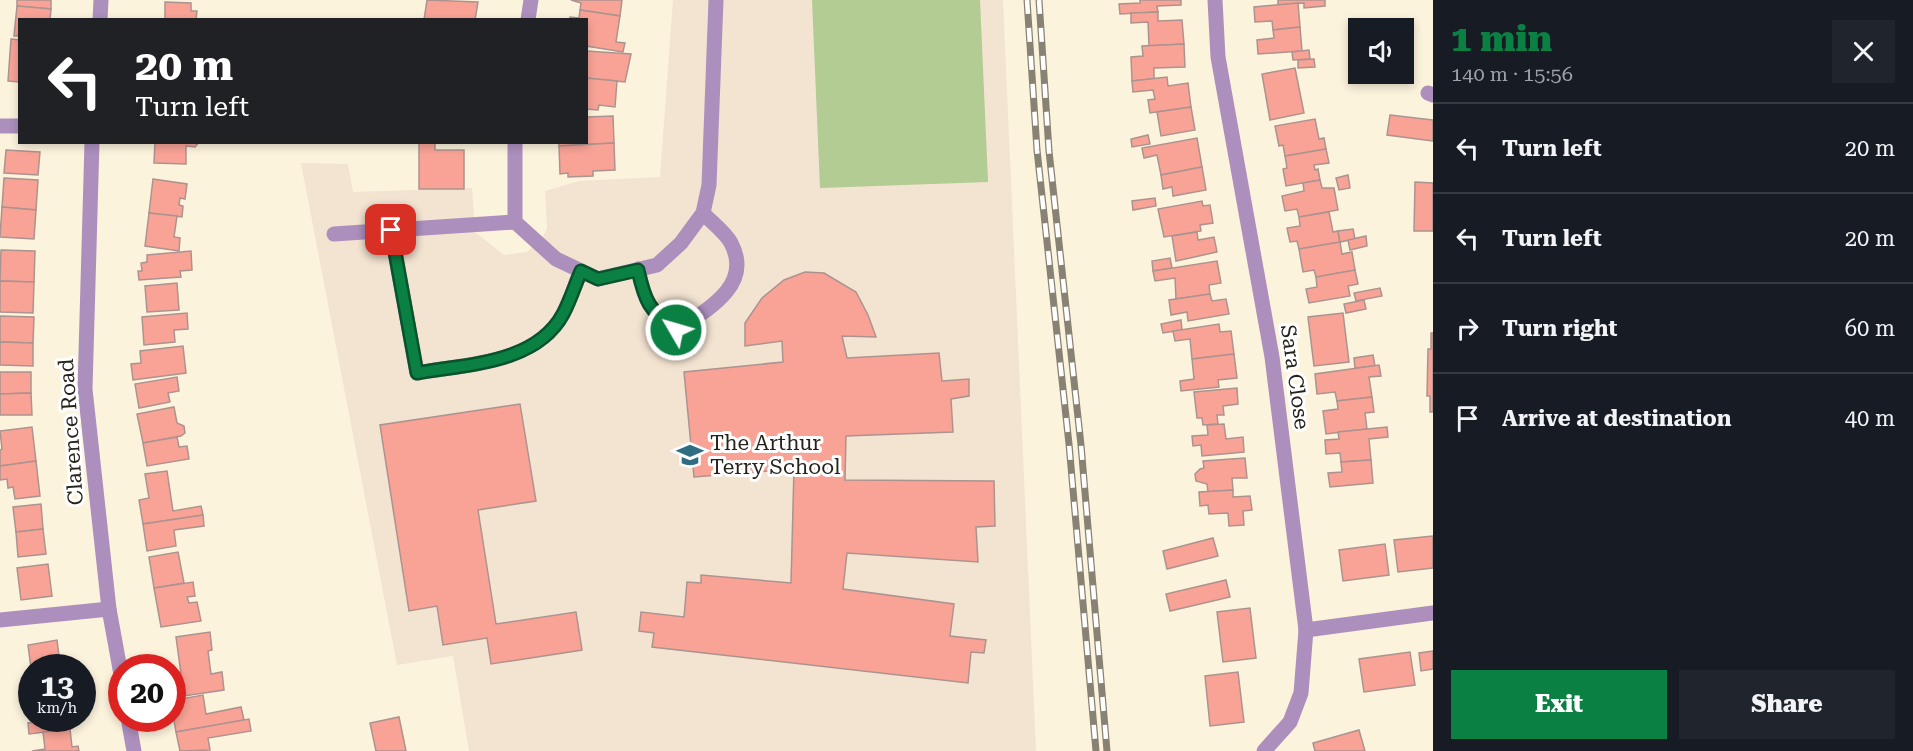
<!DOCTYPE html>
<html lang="en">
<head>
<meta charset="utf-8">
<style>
  body { margin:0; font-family:"Roboto Serif",serif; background:#20242c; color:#f1f3f6; height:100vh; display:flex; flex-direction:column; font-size:22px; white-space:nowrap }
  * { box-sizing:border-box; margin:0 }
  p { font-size:20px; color:#9ea1a6 }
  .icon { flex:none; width:33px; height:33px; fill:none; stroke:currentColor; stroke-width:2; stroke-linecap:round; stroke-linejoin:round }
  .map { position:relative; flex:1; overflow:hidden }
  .sheet { display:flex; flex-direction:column; background:#171b24; width:480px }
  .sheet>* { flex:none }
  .banner { position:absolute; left:18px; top:18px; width:570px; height:126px; border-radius:0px; box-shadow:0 3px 9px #0003; background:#202124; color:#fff; overflow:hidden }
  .buttons { position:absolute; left:1348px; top:18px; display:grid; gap:12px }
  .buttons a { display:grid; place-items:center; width:66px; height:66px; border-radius:0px; background:#171b24; box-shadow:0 3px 9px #0003; font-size:30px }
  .speed { position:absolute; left:18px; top:654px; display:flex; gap:12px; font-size:30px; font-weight:700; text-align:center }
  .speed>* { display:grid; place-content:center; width:78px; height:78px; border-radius:50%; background:#171b24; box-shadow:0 3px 9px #0003; line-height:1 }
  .speed small { font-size:15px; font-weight:400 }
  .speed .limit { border:9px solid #d22; background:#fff; color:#111 }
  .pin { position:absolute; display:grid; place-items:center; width:51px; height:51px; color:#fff; margin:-26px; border-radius:12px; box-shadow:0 3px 9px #0006 }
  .me { position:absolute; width:66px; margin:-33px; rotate:308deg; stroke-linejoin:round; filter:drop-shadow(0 0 4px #0008) }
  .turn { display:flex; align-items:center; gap:21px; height:126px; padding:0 18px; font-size:27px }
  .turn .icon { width:78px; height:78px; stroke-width:2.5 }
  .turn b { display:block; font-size:42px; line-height:51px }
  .round { display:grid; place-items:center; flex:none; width:63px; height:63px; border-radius:0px; background:#20242c }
  .headline { display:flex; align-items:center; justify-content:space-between; height:102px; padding:0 18px }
  h1 { font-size:36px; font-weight:800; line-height:45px; color:#0b8043 }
  .primary-button { display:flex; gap:12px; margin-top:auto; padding:12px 18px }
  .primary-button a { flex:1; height:69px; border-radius:0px; background:#0b8043; color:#fff; font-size:24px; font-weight:800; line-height:69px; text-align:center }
  .primary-button a+a { background:#20242c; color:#f1f3f6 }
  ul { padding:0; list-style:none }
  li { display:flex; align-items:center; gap:18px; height:90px; padding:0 18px; border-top:2px solid #363941 }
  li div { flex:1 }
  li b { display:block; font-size:22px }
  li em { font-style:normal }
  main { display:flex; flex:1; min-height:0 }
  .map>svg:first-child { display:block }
  .education { fill:#f3e3d1 }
  .green { fill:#b2cc94 }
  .building { fill:#f8a396; stroke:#ac938f; stroke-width:1.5 }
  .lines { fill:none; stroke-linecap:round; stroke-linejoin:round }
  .minor { stroke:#ac8fbd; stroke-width:15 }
  .rail-casing { stroke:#878273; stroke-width:7 }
  .rail { stroke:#fff; stroke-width:4.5; stroke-dasharray:14; stroke-linecap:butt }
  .route-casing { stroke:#07532c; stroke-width:15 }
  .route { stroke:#0b8043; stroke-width:10 }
  .labels { text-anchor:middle; stroke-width:6; stroke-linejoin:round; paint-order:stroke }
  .street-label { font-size:21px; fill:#26231b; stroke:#fff }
  .poi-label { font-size:21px; fill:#26231b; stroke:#fff; text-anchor:start }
</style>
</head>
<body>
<main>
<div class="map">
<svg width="1433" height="751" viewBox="0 0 1433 751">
  <rect width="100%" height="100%" fill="#fcf3dd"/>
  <polygon class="education" points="673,0 1003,0 1036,751 469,751 453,656 397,665 301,163 348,164 353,192 472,188 475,232 504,255 527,252 541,240 547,229 545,191 579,181 660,177"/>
  <polygon class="green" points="812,0 980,0 988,182 820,188"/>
  <g class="building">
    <polygon points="17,0 51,0 51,9 17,6"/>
    <polygon points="427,0 478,2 475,20 424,20"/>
    <polygon points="571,0 622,0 620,16 580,10 581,3"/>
    <polygon points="1140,0 1181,0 1181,5 1157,6 1158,12 1120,14 1119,4 1140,3"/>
    <polygon points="1278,0 1325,0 1325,6 1304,8 1304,3 1278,5"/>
    <polygon points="165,2 191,3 191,11 197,11 196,19 206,20 165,20"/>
    <polygon points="1298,3 1300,27 1273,30 1272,21 1255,22 1254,7"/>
    <polygon points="17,6 51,9 50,20 20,20 20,36 14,36"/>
    <polygon points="580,10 620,16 616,42 625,43 623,52 586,46 586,20 570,20 570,17 579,18"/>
    <polygon points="1158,12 1158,21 1182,20 1184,44 1149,46 1148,22 1131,23 1131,13"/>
    <polygon points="1300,27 1302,51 1258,54 1257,40 1274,38 1273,30"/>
    <polygon points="11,39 20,40 20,82 8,81"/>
    <polygon points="1184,44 1185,67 1154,68 1154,79 1132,81 1131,57 1143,56 1142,46"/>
    <polygon points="1309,50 1310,59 1293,60 1292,52"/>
    <polygon points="586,51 631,54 625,82 586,78"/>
    <polygon points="1314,59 1315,67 1298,68 1298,60"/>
    <polygon points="1295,68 1304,113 1270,120 1262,74"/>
    <polygon points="1167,77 1168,86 1188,83 1191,107 1150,113 1148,100 1155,99 1153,90 1133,92 1132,81"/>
    <polygon points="586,78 617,81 615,107 599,105 598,110 586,109"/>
    <polygon points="1191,107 1195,130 1161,136 1157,112"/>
    <polygon points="1390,115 1433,120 1433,141 1387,135"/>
    <polygon points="613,116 614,143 559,146 559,142 586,142 586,117"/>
    <polygon points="1315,119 1319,139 1324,138 1326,149 1285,156 1283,145 1279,146 1275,126"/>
    <polygon points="1148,135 1150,144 1132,147 1131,139"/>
    <polygon points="1197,138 1202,167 1161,175 1157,155 1144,158 1142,148"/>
    <polygon points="155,142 199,142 195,147 186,146 186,164 154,163"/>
    <polygon points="419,142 435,142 435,150 464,150 464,189 419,189"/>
    <polygon points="614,143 615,170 593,171 593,176 568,177 568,173 560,174 559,146"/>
    <polygon points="1326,149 1329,163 1314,165 1315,170 1318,169 1320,180 1286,186 1283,169 1287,168 1285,156"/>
    <polygon points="6,150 40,152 38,175 4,173"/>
    <polygon points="1202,167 1206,190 1173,196 1172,187 1163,189 1161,175"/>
    <polygon points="1348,175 1350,188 1339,190 1336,178"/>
    <polygon points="4,178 38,180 36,210 2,207"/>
    <polygon points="153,179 187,184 185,199 180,198 179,205 183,206 182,217 149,213"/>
    <polygon points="1320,180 1322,188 1334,188 1338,210 1299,217 1297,209 1285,211 1282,196 1304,191 1303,183"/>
    <polygon points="1415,182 1433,183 1433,231 1414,231"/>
    <polygon points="1155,198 1156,206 1133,210 1132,201"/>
    <polygon points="1202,201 1203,206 1210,205 1213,223 1200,225 1201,231 1164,237 1158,209"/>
    <polygon points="2,207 36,210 34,239 0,237"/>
    <polygon points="1329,212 1333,232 1338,231 1340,242 1299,249 1297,241 1290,242 1287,228 1300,226 1299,217"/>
    <polygon points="149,213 177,216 174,237 180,238 179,251 145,246"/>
    <polygon points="1353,229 1355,239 1340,242 1338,231"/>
    <polygon points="1197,232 1198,240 1214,237 1217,252 1176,261 1172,236"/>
    <polygon points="1366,236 1367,246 1350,250 1348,240"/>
    <polygon points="1340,242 1342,254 1352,252 1355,270 1316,277 1314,270 1303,272 1299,249"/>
    <polygon points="1,250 35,251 34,282 0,281"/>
    <polygon points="191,251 192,270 180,271 181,277 139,280 138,271 142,271 141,263 147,262 147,255"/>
    <polygon points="1170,258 1172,268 1153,271 1152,261"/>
    <polygon points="1217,261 1221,283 1209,285 1210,294 1176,299 1175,278 1155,281 1153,271"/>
    <polygon points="1355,270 1358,284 1348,286 1350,296 1309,303 1306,289 1317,287 1316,277"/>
    <polygon points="805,272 824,273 856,292 868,315 876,337 842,336 847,358 939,353 942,381 969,379 969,396 951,399 953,432 846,436 845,480 994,481 995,526 976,527 978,562 847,553 843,589 954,604 950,636 986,640 984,653 971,652 968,683 652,647 654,633 639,631 641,612 684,617 687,582 701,583 701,575 791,583 794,469 694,477 684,372 783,362 782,341 745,346 745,323 762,298 784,280"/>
    <polygon points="0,281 34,282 33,313 0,312"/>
    <polygon points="177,283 179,310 147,312 145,286"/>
    <polygon points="1380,288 1382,296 1356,301 1354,293"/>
    <polygon points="1210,294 1212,301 1226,299 1229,314 1188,321 1187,312 1171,315 1169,300"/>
    <polygon points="1364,300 1366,309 1346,313 1344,304"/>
    <polygon points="187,313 188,329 174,330 175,342 144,345 142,317"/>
    <polygon points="1343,313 1349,362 1314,366 1308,317"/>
    <polygon points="0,316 34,317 33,343 0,342"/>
    <polygon points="1181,320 1182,330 1163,333 1161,324"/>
    <polygon points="1219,324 1220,332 1231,331 1234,354 1192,359 1190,339 1175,341 1173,331"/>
    <polygon points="1431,333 1433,333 1433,412 1430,412 1430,396 1427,396 1428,349 1431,349"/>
    <polygon points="0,342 33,343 33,366 0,365"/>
    <polygon points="183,346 186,373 133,380 131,364 141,363 140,351"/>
    <polygon points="1234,354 1237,378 1218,380 1219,387 1181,391 1180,381 1194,379 1192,359"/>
    <polygon points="1373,355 1375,366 1355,368 1354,358"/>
    <polygon points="1379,365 1381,376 1369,377 1372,397 1337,401 1335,392 1317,394 1315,374"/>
    <polygon points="0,372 31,372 31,393 0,394"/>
    <polygon points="177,377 179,391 168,393 170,402 139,408 135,384"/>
    <polygon points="1237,388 1238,404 1223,406 1224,415 1217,415 1218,424 1203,425 1202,418 1197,418 1194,392"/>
    <polygon points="31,393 32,415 0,415 0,394"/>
    <polygon points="1372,397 1374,412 1365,413 1367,429 1326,434 1323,411 1338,409 1337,401"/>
    <polygon points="520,404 536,501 478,510 496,624 576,612 582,650 491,664 487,638 443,645 437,606 409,611 380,425"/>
    <polygon points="174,407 177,423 184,426 185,433 181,436 143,443 137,414"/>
    <polygon points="1224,424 1226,439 1243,437 1244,452 1202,456 1201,445 1193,446 1192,436 1208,435 1207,425"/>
    <polygon points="32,427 36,461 0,466 0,450 2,449 0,431"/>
    <polygon points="1387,427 1388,437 1369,439 1371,460 1341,462 1340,453 1326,454 1325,440 1339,439 1338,432"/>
    <polygon points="177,437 179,447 187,446 189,459 147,466 143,443"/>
    <polygon points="1245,458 1247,478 1232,478 1233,490 1208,492 1207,484 1196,481 1195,474 1200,469 1204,468 1203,461"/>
    <polygon points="1371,460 1373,483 1330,487 1328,473 1342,472 1341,462"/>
    <polygon points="36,461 40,496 15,499 13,487 8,488 7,479 0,480 0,466"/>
    <polygon points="167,471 173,511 201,506 203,515 143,524 139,500 149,498 145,474"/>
    <polygon points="1233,490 1233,497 1250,496 1252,510 1243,511 1244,525 1229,526 1228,513 1209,514 1208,505 1200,506 1199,492"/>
    <polygon points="41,504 43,529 16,532 13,507"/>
    <polygon points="203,515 204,526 174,530 176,546 147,551 143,524"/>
    <polygon points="43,529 46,554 18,557 16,532"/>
    <polygon points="1433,536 1433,568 1398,572 1394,540"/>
    <polygon points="1213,538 1218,556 1167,569 1163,551"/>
    <polygon points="1385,544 1389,575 1343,581 1339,550"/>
    <polygon points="178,552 184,583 154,588 149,557"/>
    <polygon points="48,564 52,596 21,600 17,568"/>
    <polygon points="1226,580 1230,597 1170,611 1166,594"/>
    <polygon points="193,582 195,596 187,597 189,603 197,602 201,621 161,627 154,588"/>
    <polygon points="1250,608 1256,658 1223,662 1217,612"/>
    <polygon points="210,632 212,650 208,651 211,674 222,672 224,690 184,696 176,637"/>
    <polygon points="57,640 60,664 31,668 28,645"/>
    <polygon points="1433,651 1433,669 1421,671 1419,653"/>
    <polygon points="1410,652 1415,685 1364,692 1359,659"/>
    <polygon points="1238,672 1244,722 1210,726 1205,676"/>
    <polygon points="203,695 206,714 241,707 244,720 176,732 172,710 172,708 177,707 175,700"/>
    <polygon points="32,701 32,712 24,713 23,702"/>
    <polygon points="399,717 406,751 376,751 370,723"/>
    <polygon points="40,718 69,718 70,729 29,734 28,723 40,721"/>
    <polygon points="249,719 251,731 208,738 210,750 180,751 176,732"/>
    <polygon points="70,729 72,747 78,746 79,751 32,751 45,749 43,732"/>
    <polygon points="1359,730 1365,751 1315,751 1313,743"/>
  </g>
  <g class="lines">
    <g class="minor">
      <polyline points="1215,0 1218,57 1272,357 1306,630 1301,693 1290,722 1264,751"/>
      <polyline points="100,20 101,0"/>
      <polyline points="528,20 531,0"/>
      <polyline points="1428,93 1433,95"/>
      <polyline points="0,126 20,126"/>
      <polyline points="92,142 85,389 109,609 122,680"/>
      <polyline points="515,222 515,142"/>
      <path d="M391 230 417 373C466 364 536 364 563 314 570 301 575 285 581 271"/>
      <polyline points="334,234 515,222 556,259 598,279 657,265 681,243 703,213 709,185 716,0"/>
      <path d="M638 269C645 302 649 310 676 330 705 311 754 286 731 243 725 232 711 222 703 213"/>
      <polyline points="0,620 109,609"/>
      <polyline points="1306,630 1433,613"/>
      <polyline points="128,718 134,751"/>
    </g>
    <g class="rail-casing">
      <g id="rail">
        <polyline points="1027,0 1037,150 1069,444 1096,751"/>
        <polyline points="1039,0 1049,151 1081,445 1107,751"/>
      </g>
    </g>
    <use href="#rail" class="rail"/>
  </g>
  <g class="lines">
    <g class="route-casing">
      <path id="route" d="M391 230 417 373C466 364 536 364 563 314 570 301 575 285 581 271L598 279 638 270C645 302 649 310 676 330"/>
    </g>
    <use href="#route" class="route"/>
  </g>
  <defs>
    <g id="school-bare" transform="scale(2.07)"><path d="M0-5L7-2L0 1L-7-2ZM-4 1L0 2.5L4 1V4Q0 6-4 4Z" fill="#2f6d83" stroke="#fff" stroke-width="2.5" paint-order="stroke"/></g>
  </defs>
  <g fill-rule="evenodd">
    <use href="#school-bare" x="690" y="455"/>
  </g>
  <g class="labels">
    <g class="street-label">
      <text transform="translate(1295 377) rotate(82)" y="7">Sara Close</text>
      <text transform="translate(71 432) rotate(-94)" y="7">Clarence Road</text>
    </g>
    <g class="poi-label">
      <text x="710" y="450">The Arthur<tspan x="710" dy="24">Terry School</tspan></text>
    </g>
  </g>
</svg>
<div class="buttons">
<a><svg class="icon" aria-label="sound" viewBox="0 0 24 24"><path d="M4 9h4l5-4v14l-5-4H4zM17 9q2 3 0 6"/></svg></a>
</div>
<div class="speed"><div>13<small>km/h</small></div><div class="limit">20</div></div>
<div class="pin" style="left:391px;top:230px;background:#d93025"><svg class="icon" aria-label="arrive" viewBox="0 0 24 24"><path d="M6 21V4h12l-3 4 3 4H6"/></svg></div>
<svg class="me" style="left:676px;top:330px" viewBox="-20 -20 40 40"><circle r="17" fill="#0b8043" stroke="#fff" stroke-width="3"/><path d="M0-11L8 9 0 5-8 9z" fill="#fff"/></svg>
<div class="banner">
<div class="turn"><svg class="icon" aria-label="left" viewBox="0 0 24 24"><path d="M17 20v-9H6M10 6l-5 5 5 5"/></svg><div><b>20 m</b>Turn left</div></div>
</div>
</div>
<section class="sheet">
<div class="headline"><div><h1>1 min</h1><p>140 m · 15:56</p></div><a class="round"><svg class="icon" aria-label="close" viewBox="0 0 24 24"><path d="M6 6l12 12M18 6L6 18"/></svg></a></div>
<ul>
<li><svg class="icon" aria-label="left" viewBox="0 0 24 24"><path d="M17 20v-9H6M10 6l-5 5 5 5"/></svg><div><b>Turn left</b></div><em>20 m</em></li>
<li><svg class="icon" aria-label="left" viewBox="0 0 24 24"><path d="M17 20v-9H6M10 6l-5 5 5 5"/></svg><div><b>Turn left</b></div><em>20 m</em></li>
<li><svg class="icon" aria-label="right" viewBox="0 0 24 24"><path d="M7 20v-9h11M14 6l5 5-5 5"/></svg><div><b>Turn right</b></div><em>60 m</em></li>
<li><svg class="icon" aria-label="arrive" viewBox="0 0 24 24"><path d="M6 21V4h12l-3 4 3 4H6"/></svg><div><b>Arrive at destination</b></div><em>40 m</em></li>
</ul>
<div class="primary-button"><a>Exit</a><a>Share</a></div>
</section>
</main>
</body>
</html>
